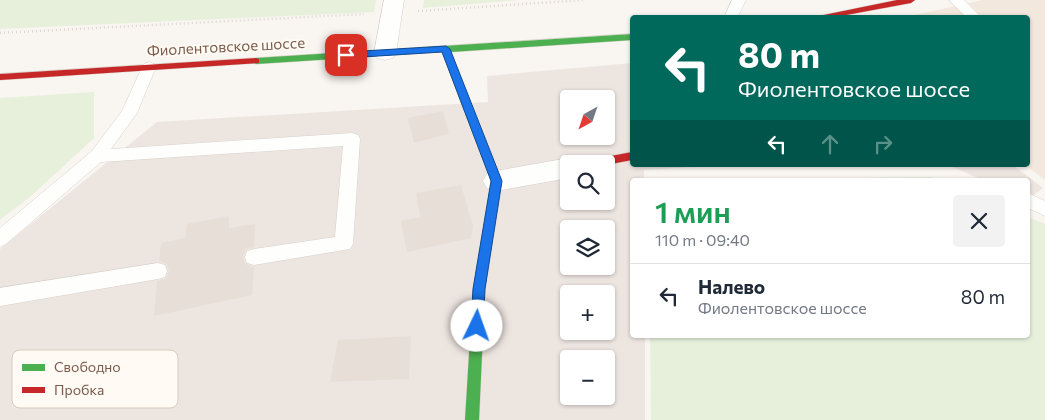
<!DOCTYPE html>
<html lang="ru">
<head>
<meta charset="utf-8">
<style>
  body { margin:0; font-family:Commissioner,sans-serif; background:#f2f2f3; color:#1f2937; height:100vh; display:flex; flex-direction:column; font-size:19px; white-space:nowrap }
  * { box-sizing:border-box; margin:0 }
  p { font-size:16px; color:#747a83 }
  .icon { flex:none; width:28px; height:28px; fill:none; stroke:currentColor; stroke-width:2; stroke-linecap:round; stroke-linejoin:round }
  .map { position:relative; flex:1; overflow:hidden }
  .details { position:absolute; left:630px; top:178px; width:400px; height:160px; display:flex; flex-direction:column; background:#fff; border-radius:5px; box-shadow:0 1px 4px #0004 }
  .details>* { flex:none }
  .banner { position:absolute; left:630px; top:15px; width:400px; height:152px; border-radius:5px; box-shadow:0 1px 4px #0004; background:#00695c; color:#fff; overflow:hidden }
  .needle { width:32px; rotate:220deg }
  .tools { position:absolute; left:560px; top:90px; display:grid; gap:10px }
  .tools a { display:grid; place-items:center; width:55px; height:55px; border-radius:5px; background:#fff; box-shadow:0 1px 4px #0004; font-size:25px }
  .pin { position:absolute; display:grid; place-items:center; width:42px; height:42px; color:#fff; margin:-21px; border-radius:10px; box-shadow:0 2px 8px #0006 }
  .me { position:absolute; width:55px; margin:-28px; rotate:3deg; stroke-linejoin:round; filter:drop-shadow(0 0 4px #0008) }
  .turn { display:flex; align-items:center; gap:18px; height:105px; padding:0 25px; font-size:22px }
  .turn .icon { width:65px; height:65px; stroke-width:2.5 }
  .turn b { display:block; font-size:35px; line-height:42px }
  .lanes { display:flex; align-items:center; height:48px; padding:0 25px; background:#0003; justify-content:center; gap:25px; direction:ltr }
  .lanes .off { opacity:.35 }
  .round { display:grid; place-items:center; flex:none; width:52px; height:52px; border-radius:5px; background:#f2f2f3 }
  .summary { display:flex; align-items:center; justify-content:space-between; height:85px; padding:0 25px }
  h1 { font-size:30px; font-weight:600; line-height:38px; color:#1e9e55 }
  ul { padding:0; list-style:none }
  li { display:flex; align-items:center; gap:15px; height:65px; padding:0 25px; border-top:1px solid #e0e1e3 }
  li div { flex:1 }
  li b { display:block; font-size:19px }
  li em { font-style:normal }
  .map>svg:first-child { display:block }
  .residential { fill:#f2e8de }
  .industrial { fill:#ede5e0; fill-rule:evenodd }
  .green { fill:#e7f0db }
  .building { fill:#e6ded7 }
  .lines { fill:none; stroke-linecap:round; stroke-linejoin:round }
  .lane-casing { stroke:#d7d1cb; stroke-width:1 }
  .street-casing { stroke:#d7d1cb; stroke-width:1 }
  .fast-casing { stroke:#d9d2cb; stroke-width:1 }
  .jam-casing { stroke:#d9d2cb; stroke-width:1 }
  .path { stroke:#dcd5d0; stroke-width:2.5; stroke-dasharray:1 3; stroke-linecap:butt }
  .lane { fill:#fefefd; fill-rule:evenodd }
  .street { fill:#fefefd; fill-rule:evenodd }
  .fast { fill:#4caf50; fill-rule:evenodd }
  .jam { fill:#c62828; fill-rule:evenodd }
  .route { fill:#1a73e8; stroke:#114b97 }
  .labels { text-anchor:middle; stroke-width:4; stroke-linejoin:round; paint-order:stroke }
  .street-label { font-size:15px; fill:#7a5c4d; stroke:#fffaf3 }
  .key { fill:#fffaf3; stroke:#d7cbc1; stroke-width:1 }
  .key-label { font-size:14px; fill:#7a5c4d }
</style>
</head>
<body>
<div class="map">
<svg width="1045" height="420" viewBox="0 0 1045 420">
  <rect width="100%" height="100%" fill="#f9f5f0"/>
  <polygon class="residential" points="983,0 1045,0 1045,180 1025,165 1028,165 1028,18 901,18"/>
  <g class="industrial">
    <path d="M632 63V165H723L644 170V180H632V335H645V420H0V249L157 122 488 102 487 76ZM569 99H606V136H569ZM569 164H606V201H569ZM569 229H606V266H569ZM569 294H606V331H569ZM569 359H606V396H569Z"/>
    <polygon points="948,165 1013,165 1043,188 1028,199 1028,180 983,180"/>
  </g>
  <g class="green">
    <polygon points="0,0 376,0 374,12 0,29"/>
    <polygon points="424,0 519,0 423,8"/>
    <polygon points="94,92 94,138 30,197 0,220 0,98"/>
    <polygon points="932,177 938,180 722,180"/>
    <polygon points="1028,217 1045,224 1045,420 651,420 650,335 1028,335"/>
  </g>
  <g class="building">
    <polygon points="443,111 449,134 414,143 408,118"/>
    <polygon points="461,185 473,226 471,238 407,252 401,221 420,217 416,193"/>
    <polygon points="229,216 229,228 255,224 254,247 246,249 243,256 245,264 254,267 252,295 154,316 157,281 166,279 169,272 167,264 159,261 161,243 185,238 187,224"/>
    <polygon points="411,336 409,379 330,382 338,340"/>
  </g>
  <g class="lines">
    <g class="lane-casing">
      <g id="lane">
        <polygon points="732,0 746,0 737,18 724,18"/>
        <polygon points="949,0 964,0 982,18 967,18"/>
        <polygon points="149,62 154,64 156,67 137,113 111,149 352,133 358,135 360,139 353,244 350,249 254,265 247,263 245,257 247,251 254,249 335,237 343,146 101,162 6,244 0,247 0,228 91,152 122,111 142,67 144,64"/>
        <polygon points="1028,193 1045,201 1045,216 1028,208"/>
        <polygon points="158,263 165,265 167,271 165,277 158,279 0,306 0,288"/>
      </g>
    </g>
    <g class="street-casing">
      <g id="street">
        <polygon points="384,0 404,0 396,53 393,58 385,60 377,58 374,53"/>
        <polygon points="569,158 578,161 580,164 569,164 569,178 496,191 487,188 483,181 487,174 496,171"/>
      </g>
    </g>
    <g class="fast-casing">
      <polygon id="fast" points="632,34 632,40 451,52 501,181 485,289 479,420 465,420 473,289 491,181 442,52 256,64 251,61 256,58"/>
    </g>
    <g class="jam-casing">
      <g id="jam">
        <polygon points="897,0 915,0 911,3 830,18 809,18"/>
        <polygon points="256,58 259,59 259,63 0,80 0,74"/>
        <polygon points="632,152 632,160 606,165 585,164 590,160"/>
      </g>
    </g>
    <g class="path">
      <polyline points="418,11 584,0"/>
      <polyline points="0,33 364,14"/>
    </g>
    <use href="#lane" class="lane"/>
    <use href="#street" class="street"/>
    <use href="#fast" class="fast"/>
    <use href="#jam" class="jam"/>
  </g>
  <polygon class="route" points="446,46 450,49 502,181 485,289 483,326 482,330 477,332 472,330 471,326 473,289 491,181 442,52 346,58 341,55 346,52"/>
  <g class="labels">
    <g class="street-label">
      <text transform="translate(226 47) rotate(-3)" y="5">Фиолентовское шоссе</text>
    </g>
  </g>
  <rect x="12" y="350" width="166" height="58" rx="8" class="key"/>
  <rect x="22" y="364" width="23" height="7" fill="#4caf50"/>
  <rect x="22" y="387" width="23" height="6" fill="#c62828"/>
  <g class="key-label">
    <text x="54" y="372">Свободно</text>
    <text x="54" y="395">Пробка</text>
  </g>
</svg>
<div class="tools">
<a><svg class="needle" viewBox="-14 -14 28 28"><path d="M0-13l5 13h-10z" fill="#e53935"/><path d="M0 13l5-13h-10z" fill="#747a83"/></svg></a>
<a><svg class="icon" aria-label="search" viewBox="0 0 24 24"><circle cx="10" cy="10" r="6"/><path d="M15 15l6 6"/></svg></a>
<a><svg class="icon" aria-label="layers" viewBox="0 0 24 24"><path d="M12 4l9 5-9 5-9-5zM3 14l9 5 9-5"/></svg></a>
<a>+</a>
<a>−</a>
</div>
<div class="pin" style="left:346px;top:55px;background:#d93025"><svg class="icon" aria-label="arrive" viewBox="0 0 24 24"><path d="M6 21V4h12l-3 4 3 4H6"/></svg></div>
<svg class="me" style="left:477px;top:326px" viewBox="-20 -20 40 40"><circle r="19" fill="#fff"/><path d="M0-13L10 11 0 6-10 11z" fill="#1a73e8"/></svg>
<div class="banner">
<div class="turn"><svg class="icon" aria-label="left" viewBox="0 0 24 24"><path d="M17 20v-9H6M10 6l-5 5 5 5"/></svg><div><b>80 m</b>Фиолентовское шоссе</div></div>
<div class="lanes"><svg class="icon" aria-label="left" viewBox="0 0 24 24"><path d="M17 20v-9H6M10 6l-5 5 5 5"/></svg><svg class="icon off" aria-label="ahead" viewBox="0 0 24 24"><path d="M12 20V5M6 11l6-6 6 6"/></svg><svg class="icon off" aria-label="right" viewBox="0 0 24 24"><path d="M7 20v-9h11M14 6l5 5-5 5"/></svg></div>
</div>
<section class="details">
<div class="summary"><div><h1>1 мин</h1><p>110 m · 09:40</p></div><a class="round"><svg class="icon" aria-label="close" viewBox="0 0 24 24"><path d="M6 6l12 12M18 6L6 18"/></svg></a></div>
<ul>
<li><svg class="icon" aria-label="left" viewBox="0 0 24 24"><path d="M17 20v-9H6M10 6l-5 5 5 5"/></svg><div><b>Налево</b><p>Фиолентовское шоссе</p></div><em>80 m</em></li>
</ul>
</section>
</div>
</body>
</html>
